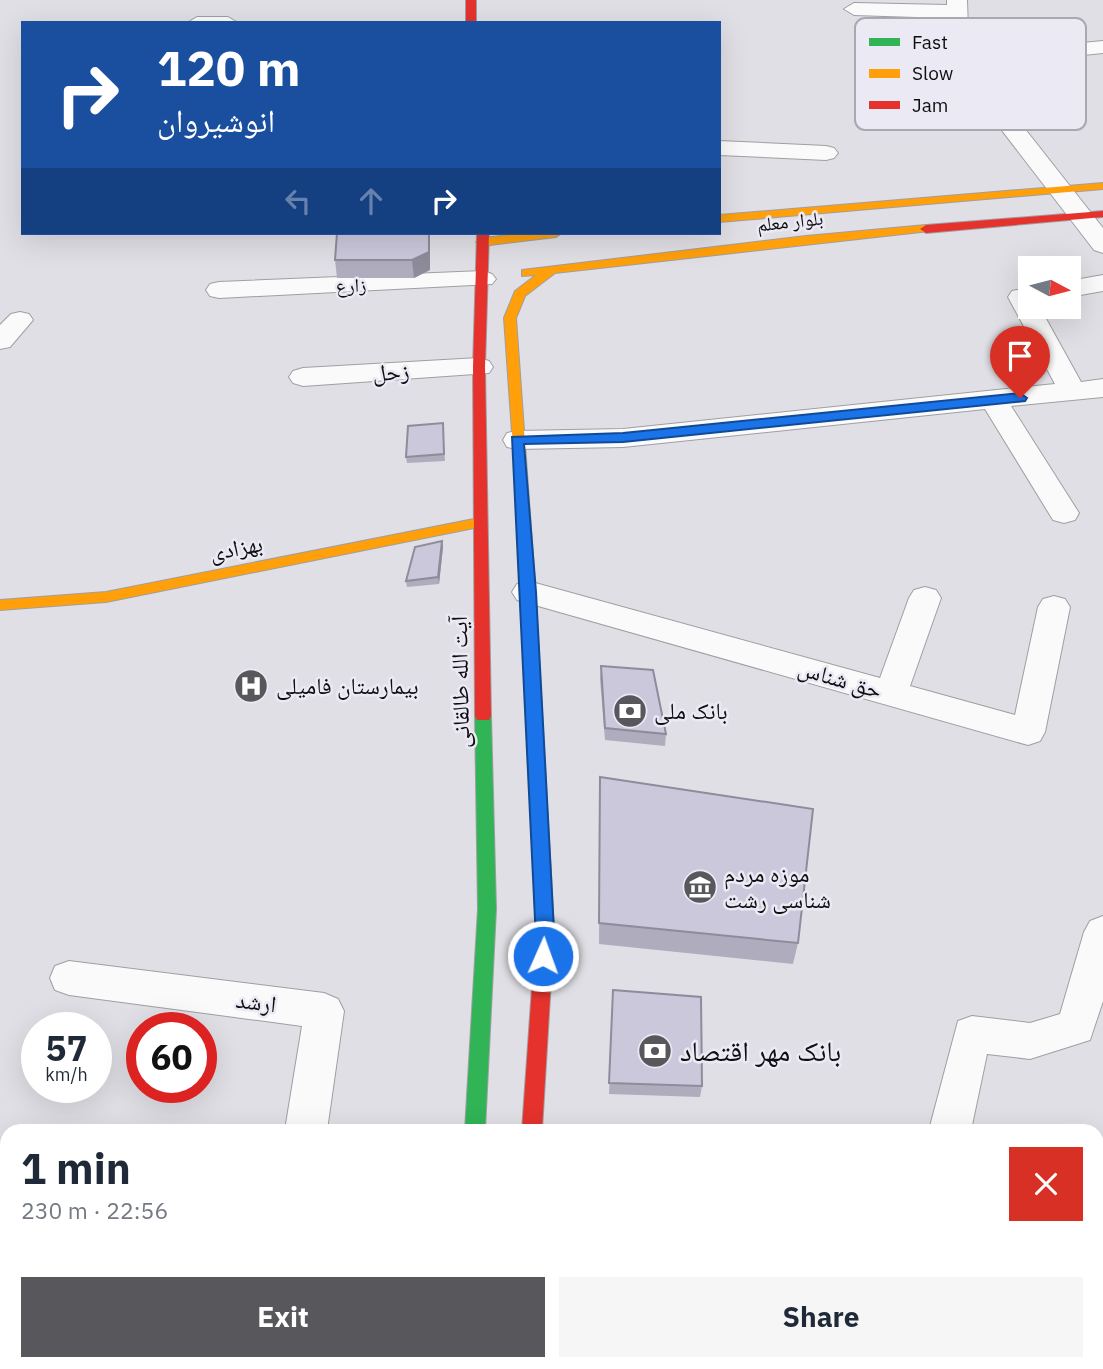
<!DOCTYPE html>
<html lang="en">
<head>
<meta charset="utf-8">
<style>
  body { margin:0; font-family:"IBM Plex Sans","Noto Naskh Arabic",sans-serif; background:#f6f6f7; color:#1f2937; height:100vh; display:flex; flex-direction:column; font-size:26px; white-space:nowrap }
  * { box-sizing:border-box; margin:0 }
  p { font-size:23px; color:#747a83 }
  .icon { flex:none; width:38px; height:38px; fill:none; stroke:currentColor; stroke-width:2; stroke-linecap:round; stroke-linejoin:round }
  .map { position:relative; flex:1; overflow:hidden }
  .drawer { position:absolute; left:0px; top:1124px; width:1104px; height:247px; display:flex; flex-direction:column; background:#fff; border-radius:21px 21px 0 0; box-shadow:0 7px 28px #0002 }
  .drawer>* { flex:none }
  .hud { position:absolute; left:21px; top:21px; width:700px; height:214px; border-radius:0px; box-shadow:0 7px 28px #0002; background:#1a4fa0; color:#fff; overflow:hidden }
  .needle { width:46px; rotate:97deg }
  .tools { position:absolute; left:1018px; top:256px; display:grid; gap:14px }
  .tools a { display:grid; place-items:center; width:63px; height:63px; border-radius:0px; background:#fff; box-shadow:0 7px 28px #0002; font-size:35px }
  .speed { position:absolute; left:21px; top:1012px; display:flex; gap:14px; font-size:35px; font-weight:700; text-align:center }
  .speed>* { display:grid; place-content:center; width:91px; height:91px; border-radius:50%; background:#fff; box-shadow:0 7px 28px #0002; line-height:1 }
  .speed small { font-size:18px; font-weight:400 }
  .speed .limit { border:10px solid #d22; background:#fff; color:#111 }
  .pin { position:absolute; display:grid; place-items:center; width:60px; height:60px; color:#fff; margin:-72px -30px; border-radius:50% 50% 50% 0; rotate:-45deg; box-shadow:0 0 7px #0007 }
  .pin .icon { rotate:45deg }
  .me { position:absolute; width:77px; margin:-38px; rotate:2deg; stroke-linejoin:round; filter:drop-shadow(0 0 5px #0008) }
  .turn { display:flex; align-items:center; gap:24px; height:147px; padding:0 21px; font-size:32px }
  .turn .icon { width:91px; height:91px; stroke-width:2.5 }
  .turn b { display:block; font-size:49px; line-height:60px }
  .lanes { display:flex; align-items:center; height:66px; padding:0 21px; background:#0003; justify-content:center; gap:35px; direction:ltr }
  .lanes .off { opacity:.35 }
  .round { display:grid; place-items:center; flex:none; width:74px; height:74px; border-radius:0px; background:#f6f6f7 }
  .head { display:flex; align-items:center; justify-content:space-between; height:119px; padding:0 21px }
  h1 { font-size:42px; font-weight:800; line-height:52px }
  .action { display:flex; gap:14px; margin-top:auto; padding:14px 21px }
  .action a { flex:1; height:80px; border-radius:0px; background:#58575b; color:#fff; font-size:28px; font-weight:800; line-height:80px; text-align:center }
  .action a+a { background:#f6f6f7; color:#1f2937 }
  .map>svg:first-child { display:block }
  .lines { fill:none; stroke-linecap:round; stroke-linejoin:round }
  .street-casing { stroke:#9f9fa3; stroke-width:2 }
  .fast-casing { stroke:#9f9fa3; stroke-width:2 }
  .slow-casing { stroke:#9f9fa3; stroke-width:2 }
  .jam-casing { stroke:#9f9fa3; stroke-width:2 }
  .street { fill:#fafafb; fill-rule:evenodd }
  .fast { fill:#30b455; fill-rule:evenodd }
  .slow { fill:#ff9f0a; fill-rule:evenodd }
  .jam { fill:#e5322d; fill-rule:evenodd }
  .wall { fill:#afacbd }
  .shaded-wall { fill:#8e8c9a }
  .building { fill:#cbc8dc; stroke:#8e8c9a; stroke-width:2 }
  .route { fill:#1a73e8; stroke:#114b97; stroke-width:2 }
  .labels { text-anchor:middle; stroke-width:5; stroke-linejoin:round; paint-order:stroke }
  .far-street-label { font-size:19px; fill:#0e0e11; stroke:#ebeaf4 }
  .street-label { font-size:23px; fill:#0e0e11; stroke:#ebeaf4 }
  .poi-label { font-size:23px; fill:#0e0e11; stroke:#ebeaf4; text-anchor:start }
  .near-poi-label { font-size:28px; fill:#0e0e11; stroke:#ebeaf4; text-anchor:start }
  .key { fill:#ebeaf4; stroke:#a9a8b0; stroke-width:2 }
  .key-label { font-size:19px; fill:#0e0e11 }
</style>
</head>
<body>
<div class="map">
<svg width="1103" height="1369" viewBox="0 0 1103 1369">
  <rect width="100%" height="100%" fill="#e0dfe5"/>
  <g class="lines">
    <g class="street-casing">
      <g id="street">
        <polygon points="947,0 967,0 969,58 974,65 1030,60 1050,46 1103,41 1103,53 1064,57 1036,73 984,77 1103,228 1103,253 1094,250 947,59 947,18 854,15 844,9 854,3 947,5"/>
        <polygon points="197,17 228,17 238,23 187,23"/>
        <polygon points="719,141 826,146 834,148 838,153 834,158 826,160 719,155"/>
        <polygon points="483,271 492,274 496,279 492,284 219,298 210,296 206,290 210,284 219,282"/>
        <polygon points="1103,275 1103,291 1069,297 1069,281"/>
        <polygon points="1031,287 1031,306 1039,306 1081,382 1103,379 1103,397 1011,406 1079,513 1075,520 1064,523 1053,520 985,409 623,447 517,449 507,447 503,440 507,433 517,431 623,429 1055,384 1008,297 1012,291"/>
        <polygon points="20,312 29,314 33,320 10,347 0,349 0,325 11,314"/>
        <polygon points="479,358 489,361 493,367 489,373 303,386 293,383 289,377 293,371 303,368"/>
        <polygon points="528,581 880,678 909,598 914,590 925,587 936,590 941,598 910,686 1015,715 1038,607 1043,599 1054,596 1065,599 1070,607 1045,732 1040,741 1028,745 517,600 512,592 517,584"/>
        <polygon points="1103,916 1103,1001 1090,1040 1030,1059 987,1054 971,1130 929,1130 958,1021 972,1016 1030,1023 1060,1014 1084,932 1090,921"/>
        <polygon points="69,961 324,993 338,999 344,1011 327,1130 285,1130 302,1026 69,995 55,990 50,978 55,966"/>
        <polygon points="900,1363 953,1363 955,1369 903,1369"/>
      </g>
    </g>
    <g class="fast-casing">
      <g id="fast">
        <polygon points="483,710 489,712 491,716 496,909 485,1130 465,1130 478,909 475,716 477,712"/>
        <polygon points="502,1363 524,1363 523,1369 501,1369"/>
      </g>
    </g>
    <g class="slow-casing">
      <g id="slow">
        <polygon points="1103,183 1103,189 719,222 719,215"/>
        <polygon points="926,225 932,229 930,231 555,273 525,296 516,318 535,585 533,589 523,589 504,318 515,291 536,275 522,276 522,270 806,236"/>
        <polygon points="529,233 562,233 556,237 482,246 476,242 482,238"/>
        <polygon points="479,518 484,520 486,523 484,526 106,602 0,610 0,600 106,592"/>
      </g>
    </g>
    <g class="jam-casing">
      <g id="jam">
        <rect x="466" y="0" width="10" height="23"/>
        <polygon points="1103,211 1103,217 926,233 920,229 926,225"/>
        <polygon points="477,233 489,233 485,367 491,716 489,720 477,720 475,716 473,367"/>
        <polygon points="528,580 535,585 554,931 542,1130 522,1130 536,931 521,585"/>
        <polygon points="440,1363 462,1363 460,1369 438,1369"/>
      </g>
    </g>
    <use href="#street" class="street"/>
    <use href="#fast" class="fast"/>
    <use href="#slow" class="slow"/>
    <use href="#jam" class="jam"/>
  </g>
  <g class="wall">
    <polygon points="337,233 430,233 430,270 414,278 337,278 335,260"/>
    <polygon points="443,423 445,461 407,463 406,457"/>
    <polygon points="442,541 443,547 439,584 407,587 406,581"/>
    <polygon points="601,666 666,734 665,746 605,740 600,679"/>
    <polygon points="600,777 798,943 793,964 599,944"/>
    <polygon points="613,990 702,1086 700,1097 609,1094"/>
  </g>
  <g class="shaded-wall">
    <polygon points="429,233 430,233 430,270 414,278 412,260"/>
    <polygon points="442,541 443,547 439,584 438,577"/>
    <polygon points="361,1363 368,1363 366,1369 360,1369"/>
  </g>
  <g class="building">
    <polygon points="337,233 429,233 429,252 412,260 335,260"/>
    <polygon points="443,423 444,454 406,457 408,426"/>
    <polygon points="442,541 438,577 406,581 415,547"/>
    <polygon points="601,666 653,670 666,734 605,728"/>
    <polygon points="600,777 813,809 798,943 599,923"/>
    <polygon points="613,990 701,997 702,1086 609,1083"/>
    <polygon points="248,1363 361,1363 360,1369 246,1369"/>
    <rect x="568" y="1363" width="84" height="6"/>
  </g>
  <polygon class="route" points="1020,393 1027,398 1025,401 623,442 524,444 536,592 554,931 550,961 537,961 512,437 623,433"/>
  <defs>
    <g id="hospital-disc" transform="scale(1.75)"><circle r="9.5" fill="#58575b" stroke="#ebeaf4"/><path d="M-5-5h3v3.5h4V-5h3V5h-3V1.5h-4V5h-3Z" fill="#fff"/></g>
    <g id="bank-disc" transform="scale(1.75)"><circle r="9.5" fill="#58575b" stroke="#ebeaf4"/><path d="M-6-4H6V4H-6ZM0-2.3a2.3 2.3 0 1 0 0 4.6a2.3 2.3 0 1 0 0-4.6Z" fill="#fff"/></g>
    <g id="museum-disc" transform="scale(1.75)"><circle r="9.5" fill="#58575b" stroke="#ebeaf4"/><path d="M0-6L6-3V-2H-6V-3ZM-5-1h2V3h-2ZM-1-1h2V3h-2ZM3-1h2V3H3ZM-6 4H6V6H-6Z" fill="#fff"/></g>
  </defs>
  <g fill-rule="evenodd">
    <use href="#hospital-disc" x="251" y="686"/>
    <use href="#bank-disc" x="630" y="711"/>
    <use href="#museum-disc" x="700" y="887"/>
    <use href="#bank-disc" x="655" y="1051"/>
  </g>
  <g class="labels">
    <g class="far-street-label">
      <text transform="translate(790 221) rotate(-6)" y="7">بلوار معلم</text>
      <text transform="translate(351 285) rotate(-2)" y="7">زارع</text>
    </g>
    <g class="street-label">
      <text transform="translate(391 372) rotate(-3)" y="8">زحل</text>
      <text transform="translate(236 548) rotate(-11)" y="8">بهزادی</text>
      <text transform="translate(840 679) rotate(16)" y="8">حق شناس</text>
      <text transform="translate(460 682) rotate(-91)" y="8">آیت الله طالقانی</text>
      <text transform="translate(256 1002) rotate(7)" y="8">ارشد</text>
    </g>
    <g class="poi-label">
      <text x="276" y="694">بیمارستان فامیلی</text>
      <text x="654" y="719">بانک ملی</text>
      <text x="724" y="882">موزه مردم<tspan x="724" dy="26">شناسی رشت</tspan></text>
    </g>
    <g class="near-poi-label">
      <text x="680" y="1061">بانک مهر اقتصاد</text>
    </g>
  </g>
  <rect x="855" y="18" width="231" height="112" rx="10" class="key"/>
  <rect x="869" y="38" width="31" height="8" fill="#30b455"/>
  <rect x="869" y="69" width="31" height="9" fill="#ff9f0a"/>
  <rect x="869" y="101" width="31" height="8" fill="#e5322d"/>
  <g class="key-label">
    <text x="912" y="49">Fast</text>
    <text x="912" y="80">Slow</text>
    <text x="912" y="112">Jam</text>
  </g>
</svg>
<div class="tools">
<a><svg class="needle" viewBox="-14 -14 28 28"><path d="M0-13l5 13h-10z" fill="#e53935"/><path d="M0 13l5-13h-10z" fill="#747a83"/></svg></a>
</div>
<div class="speed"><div>57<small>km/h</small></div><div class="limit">60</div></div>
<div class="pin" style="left:1020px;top:398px;background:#d93025"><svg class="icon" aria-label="arrive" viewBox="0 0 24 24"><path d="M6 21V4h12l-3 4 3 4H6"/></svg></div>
<svg class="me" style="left:543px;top:956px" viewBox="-20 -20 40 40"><circle r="17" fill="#1a73e8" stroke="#fff" stroke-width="3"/><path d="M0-11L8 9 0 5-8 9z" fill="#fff"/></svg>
<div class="hud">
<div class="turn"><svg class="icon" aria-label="right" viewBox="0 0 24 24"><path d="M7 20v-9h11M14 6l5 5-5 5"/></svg><div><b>120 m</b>انوشیروان</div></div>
<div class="lanes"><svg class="icon off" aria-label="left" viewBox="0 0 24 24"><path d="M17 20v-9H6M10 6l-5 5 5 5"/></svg><svg class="icon off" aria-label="ahead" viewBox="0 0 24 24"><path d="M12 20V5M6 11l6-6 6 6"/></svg><svg class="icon" aria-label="right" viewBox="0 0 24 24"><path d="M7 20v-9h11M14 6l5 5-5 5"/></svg></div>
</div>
<section class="drawer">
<div class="head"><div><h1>1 min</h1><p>230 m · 22:56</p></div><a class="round" style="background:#d93025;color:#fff"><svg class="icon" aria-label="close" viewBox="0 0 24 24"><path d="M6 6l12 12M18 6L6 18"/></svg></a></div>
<div class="action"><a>Exit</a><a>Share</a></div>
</section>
</div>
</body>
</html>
